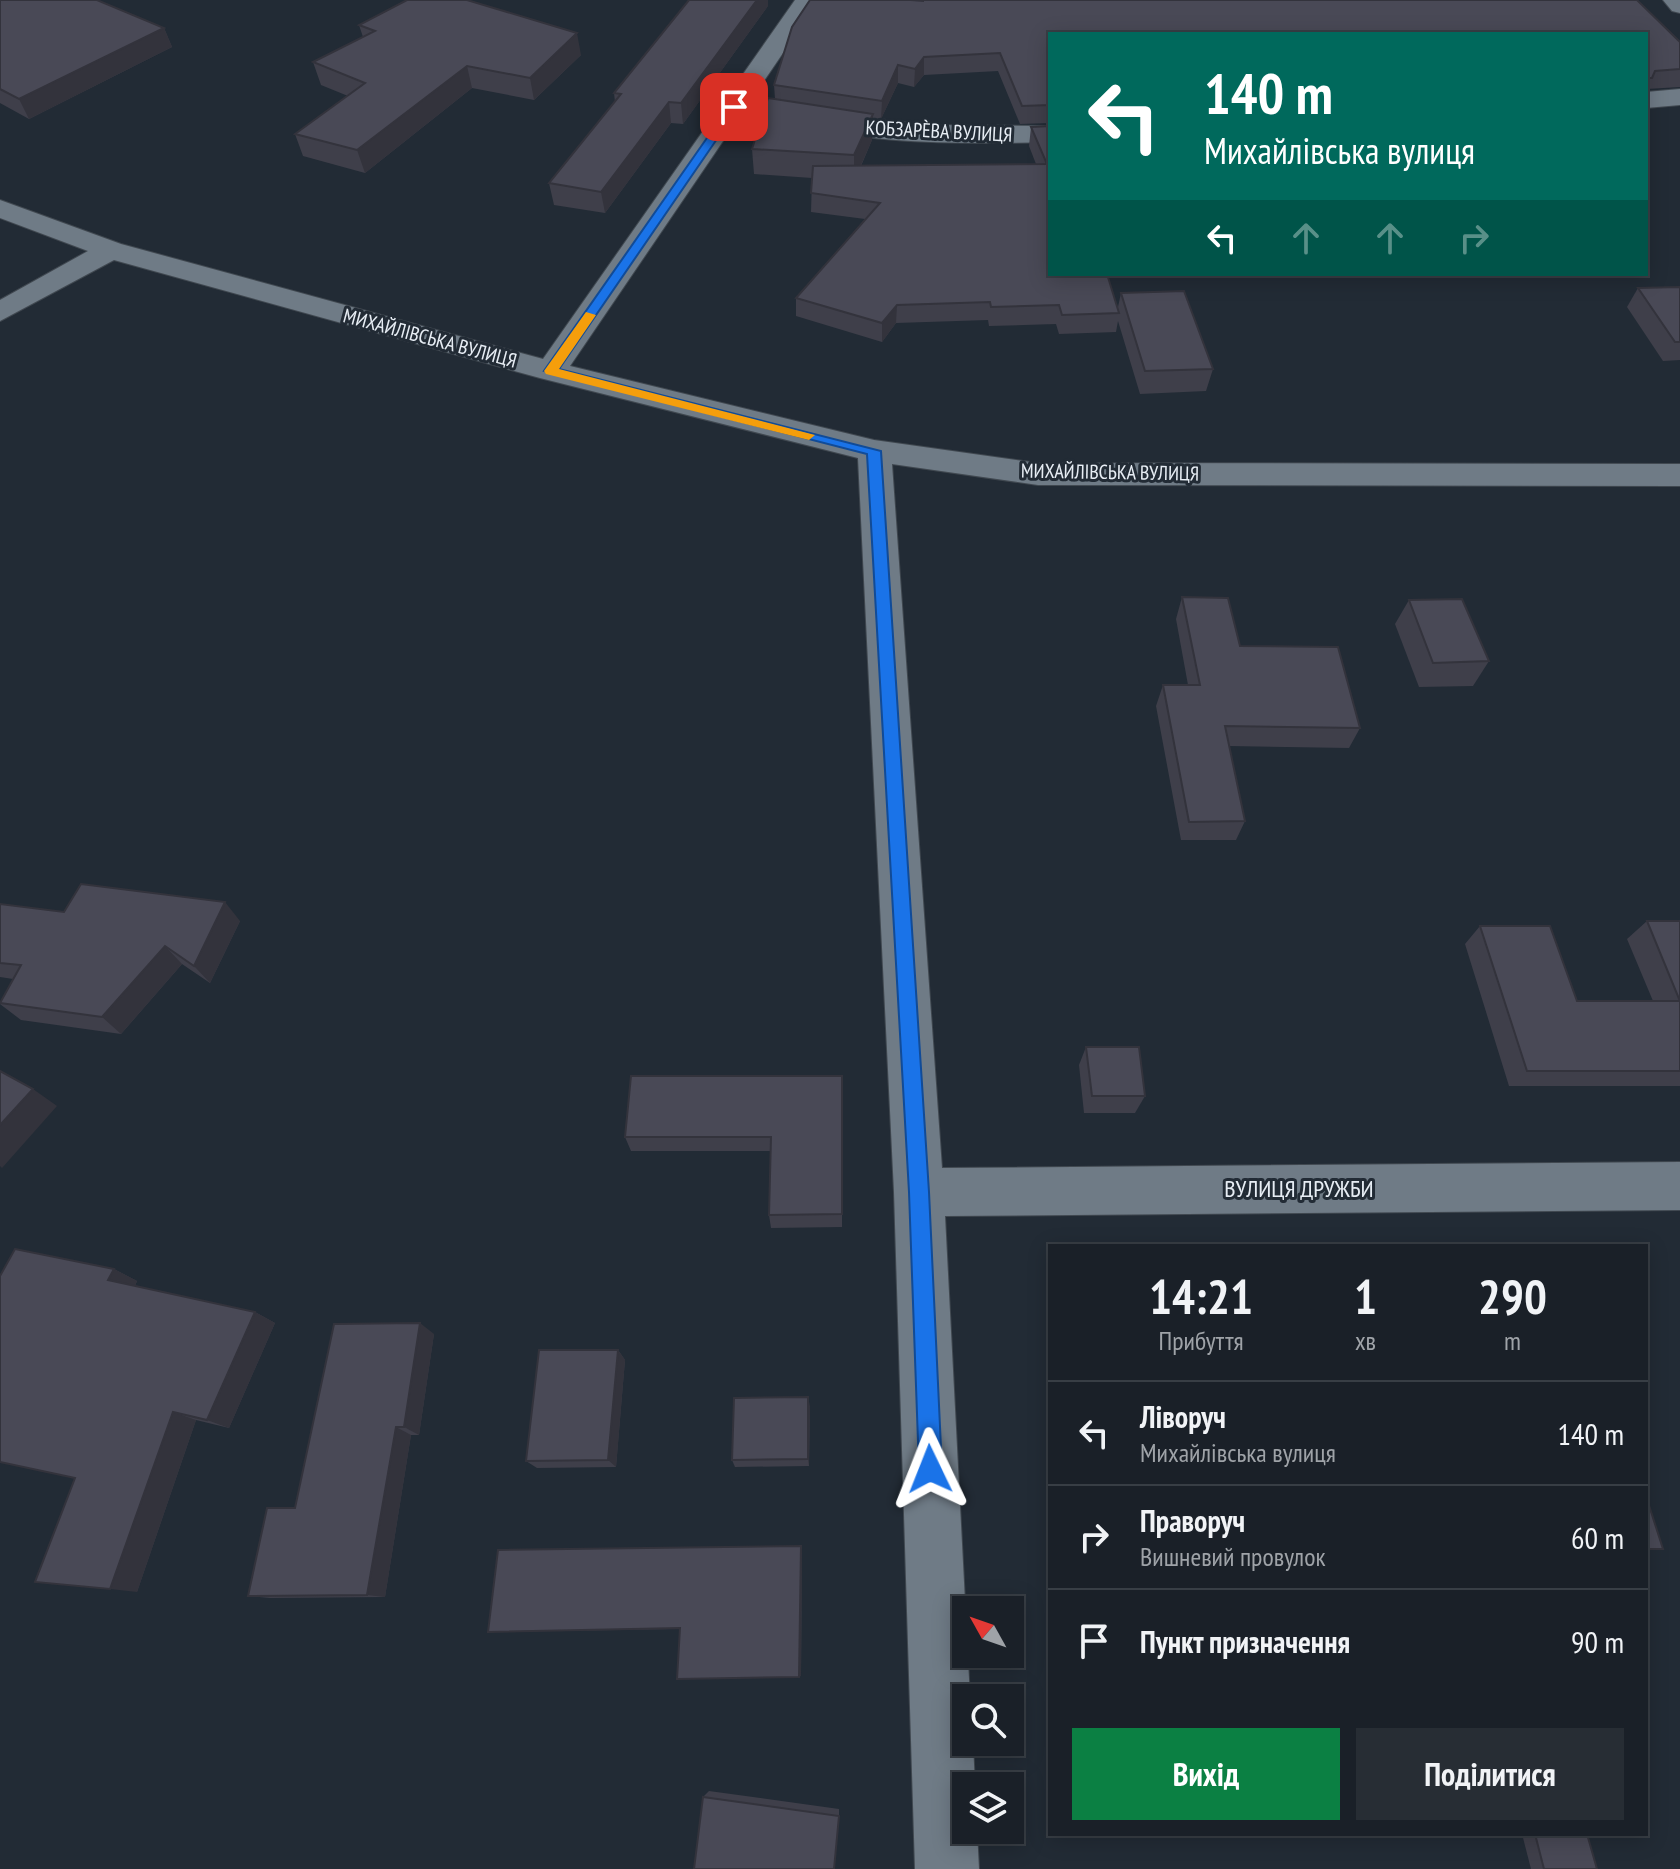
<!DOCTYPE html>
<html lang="uk">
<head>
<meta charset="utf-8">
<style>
  body { margin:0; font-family:"PT Sans Narrow",sans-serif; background:#272d34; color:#f1f3f6; height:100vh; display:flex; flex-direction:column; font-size:30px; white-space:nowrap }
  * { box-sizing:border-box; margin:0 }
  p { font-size:26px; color:#9fa3a8 }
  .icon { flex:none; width:44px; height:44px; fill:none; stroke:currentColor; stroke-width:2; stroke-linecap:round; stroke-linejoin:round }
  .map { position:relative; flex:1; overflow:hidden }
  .side { position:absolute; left:1048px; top:1244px; width:600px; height:592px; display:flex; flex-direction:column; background:#1a2028; border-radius:0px; box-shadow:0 4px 20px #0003,0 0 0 2px #383e45 }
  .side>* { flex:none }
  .banner { position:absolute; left:1048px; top:32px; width:600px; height:244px; border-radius:0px; box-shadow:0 4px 20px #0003,0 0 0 2px #383e45; background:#00695c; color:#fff; overflow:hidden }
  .needle { width:52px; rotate:310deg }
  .tools { position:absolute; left:952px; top:1596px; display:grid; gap:16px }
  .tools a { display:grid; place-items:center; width:72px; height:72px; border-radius:0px; background:#1a2028; box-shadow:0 4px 20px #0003,0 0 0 2px #383e45; font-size:40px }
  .pin { position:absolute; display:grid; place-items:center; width:68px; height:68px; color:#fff; margin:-34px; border-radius:16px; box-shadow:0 4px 12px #0006 }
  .me { position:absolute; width:88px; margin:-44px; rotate:358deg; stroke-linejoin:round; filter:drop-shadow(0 0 6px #0008) }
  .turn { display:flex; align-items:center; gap:28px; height:168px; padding:0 24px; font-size:36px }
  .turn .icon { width:104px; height:104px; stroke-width:2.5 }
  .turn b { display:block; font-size:56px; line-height:68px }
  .lanes { display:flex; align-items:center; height:76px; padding:0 24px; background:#0003; justify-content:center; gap:40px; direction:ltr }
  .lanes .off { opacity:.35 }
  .eta { display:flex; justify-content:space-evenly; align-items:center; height:136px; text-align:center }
  .eta b { font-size:48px; font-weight:600; line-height:56px }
  .primary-button { display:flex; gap:16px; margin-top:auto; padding:16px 24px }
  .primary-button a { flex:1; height:92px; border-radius:0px; background:#0b8043; color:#fff; font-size:32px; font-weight:600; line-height:92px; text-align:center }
  .primary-button a+a { background:#272d34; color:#f1f3f6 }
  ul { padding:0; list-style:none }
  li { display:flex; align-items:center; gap:24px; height:104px; padding:0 24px; border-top:2px solid #383e45 }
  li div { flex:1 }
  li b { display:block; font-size:30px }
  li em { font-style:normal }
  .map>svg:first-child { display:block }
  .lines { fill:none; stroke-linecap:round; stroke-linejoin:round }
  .minor-casing { stroke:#404850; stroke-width:2 }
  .minor { fill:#6f7b86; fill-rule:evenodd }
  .wall { fill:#3f3f4a }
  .shaded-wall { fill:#33333c }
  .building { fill:#494956; stroke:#33333c; stroke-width:2 }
  .route { fill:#1a73e8; stroke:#114b97; stroke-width:2 }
  .slow { fill:#f59e0b }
  .labels { text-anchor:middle; stroke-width:6; stroke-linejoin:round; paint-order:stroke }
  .far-street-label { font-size:20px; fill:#e7edf4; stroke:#222b35 }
  .street-label { font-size:24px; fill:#e7edf4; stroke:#222b35 }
</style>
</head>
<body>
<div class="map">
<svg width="1680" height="1869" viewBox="0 0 1680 1869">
  <rect width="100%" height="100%" fill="#222b35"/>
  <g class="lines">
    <g class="minor-casing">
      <g id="minor">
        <polygon points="795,0 819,0 570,366 874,440 1038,463 1680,464 1680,486 1038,485 892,464 942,1168 1680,1162 1680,1210 945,1216 970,1698 966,1698 966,1742 973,1742 975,1786 966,1786 966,1830 977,1830 979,1869 915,1869 894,1192 858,458 540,378 114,260 0,321 0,300 88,251 0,218 0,200 121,244 543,359"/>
        <polygon points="1663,0 1680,0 1680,13 1672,11"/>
        <polygon points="1680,89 1680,105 1646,108 1646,92"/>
        <path d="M813 112 932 125 1050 126V142C969 144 883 145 804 126L800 120 804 114Z"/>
      </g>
    </g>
    <use href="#minor" class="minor"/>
  </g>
  <g class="wall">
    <polygon points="0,0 164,28 172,47 29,119 0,103"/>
    <polygon points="920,0 1637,0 1680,42 1680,87 1647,89 1646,90 1646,34 1050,34 1050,123 1020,124 998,71 924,75 914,87 898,83 881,119 873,118 872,140 861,166 1036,164 1029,146 1031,127 1118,307 1121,293 1213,369 1206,391 1140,394 1118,321 1116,332 1059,334 1056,324 989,326 988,320 896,323 882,342 796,316 796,298 865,219 811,212 812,178 754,174 752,149 775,99 774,85"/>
    <polygon points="768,6 683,124 671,123 605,213 554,205 549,183 615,102 614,93"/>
    <polygon points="359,25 581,55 534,100 472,88 365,173 303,156 295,134 348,96 321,85 313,62 363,37"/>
    <polygon points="1680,287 1680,360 1663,361 1627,307 1638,288"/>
    <polygon points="1182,597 1240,646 1360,728 1349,748 1229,746 1245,821 1236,840 1181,840 1156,706 1163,685 1188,685 1176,619"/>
    <polygon points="1409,600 1489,661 1473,686 1419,687 1395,624"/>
    <polygon points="0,904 64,912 240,921 210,983 182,964 121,1034 21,1020 0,1004 13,979 0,977"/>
    <polygon points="1647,921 1680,921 1680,1086 1509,1086 1465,944 1480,926 1577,1001 1653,1001 1627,939"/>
    <polygon points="1086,1047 1145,1096 1135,1113 1084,1113 1079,1065"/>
    <polygon points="842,1076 842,1227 771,1228 769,1215 771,1151 631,1151 625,1137"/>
    <polygon points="114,1269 137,1281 135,1286 255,1312 275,1323 229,1428 196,1420 137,1592 74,1478"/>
    <polygon points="434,1334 419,1435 411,1435 385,1597 270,1598 248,1596"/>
    <polygon points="618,1350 625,1360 616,1467 537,1468 526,1461"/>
    <polygon points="810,1406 809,1466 735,1467 732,1460"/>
    <polygon points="801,1546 802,1549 801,1676 680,1629 488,1632"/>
    <polygon points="709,1791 839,1809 839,1816 703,1797"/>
    <polygon points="1522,1834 1587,1834 1597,1869 1531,1869"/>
  </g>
  <g class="shaded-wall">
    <polygon points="757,0 768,0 768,6 683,124 681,103"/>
    <polygon points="164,28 172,47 29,119 19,99"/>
    <polygon points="577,33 581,55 534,100 530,78"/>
    <polygon points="924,57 924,75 914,87 915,69"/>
    <polygon points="898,65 898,83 881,119 882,101"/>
    <polygon points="467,66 472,88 365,173 357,150"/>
    <polygon points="669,102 671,123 605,213 601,192"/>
    <polygon points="873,114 872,140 854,181 854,155"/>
    <polygon points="897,305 896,323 882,342 882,323"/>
    <polygon points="225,902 240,921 210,983 194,966"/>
    <polygon points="165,946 182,964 121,1034 102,1017"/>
    <polygon points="33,1089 57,1106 2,1168 0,1166 0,1125"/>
    <polygon points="114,1269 137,1281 132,1292 108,1280"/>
    <polygon points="255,1312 275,1323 229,1428 207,1420"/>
    <polygon points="420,1323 434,1334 419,1435 404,1427"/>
    <polygon points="618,1350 625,1360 616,1467 608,1460"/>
    <polygon points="808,1397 810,1406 809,1466 808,1459"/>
    <polygon points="173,1412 196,1420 137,1592 110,1589"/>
    <polygon points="396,1427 411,1435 385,1597 367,1595"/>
    <polygon points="801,1546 802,1549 801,1676 799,1677"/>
  </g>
  <g class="building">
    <polygon points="0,0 97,0 164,28 19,99 0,89"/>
    <polygon points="407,0 467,0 577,33 530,78 467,66 357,150 295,134 365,83 313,62 375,31 359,25"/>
    <polygon points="689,0 757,0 681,103 669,102 601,192 549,183 621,94 614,93"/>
    <polygon points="810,0 911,0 923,1 923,0 1637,0 1680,42 1680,69 1655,71 1652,78 1646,78 1646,34 1050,34 1050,105 1022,106 1000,53 924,57 915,69 898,65 882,101 774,85 792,27"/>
    <polygon points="768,98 873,114 854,155 752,149"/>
    <polygon points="1050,126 1050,274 1107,274 1119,313 1062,315 1059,305 991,307 990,302 897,305 882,323 796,298 880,203 811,193 813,166 1047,164 1031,127"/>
    <polygon points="1680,287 1680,342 1675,342 1638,288"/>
    <polygon points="1184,291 1213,369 1145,371 1121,293"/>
    <polygon points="1182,597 1228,598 1240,646 1338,647 1360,728 1225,726 1245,821 1189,822 1163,685 1200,685"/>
    <polygon points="1462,599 1489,661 1433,663 1409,600"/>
    <polygon points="81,884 225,902 194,966 165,946 102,1017 0,1003 21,965 0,963 0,904 64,912"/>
    <polygon points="1647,921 1680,921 1680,1001"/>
    <polygon points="1480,926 1550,926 1577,1001 1680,1001 1680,1071 1527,1071"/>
    <polygon points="1086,1047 1139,1047 1145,1096 1092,1096"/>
    <polygon points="0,1071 33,1089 0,1125"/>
    <polygon points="631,1076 842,1076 842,1214 769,1215 771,1137 625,1137"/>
    <polygon points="1104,1244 1162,1245 1162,1246 1104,1246"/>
    <polygon points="15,1249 114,1269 108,1280 255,1312 207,1420 173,1412 110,1589 35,1582 75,1478 0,1462 0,1276"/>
    <polygon points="420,1323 404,1427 396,1427 367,1595 248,1596 267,1508 295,1508 334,1324"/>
    <polygon points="539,1350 618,1350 608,1460 526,1461"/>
    <polygon points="808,1397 808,1459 732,1460 734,1398"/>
    <polygon points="1646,1496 1663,1549 1646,1549"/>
    <polygon points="801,1546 799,1677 677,1679 680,1628 488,1632 498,1550"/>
    <polygon points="703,1797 839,1816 834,1869 694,1869"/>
    <polygon points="1535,1834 1587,1834 1597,1869 1544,1869"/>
  </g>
  <polygon class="route" points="730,105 739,107 559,369 881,451 929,1192 942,1469 939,1477 930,1481 922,1477 919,1469 909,1192 867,454 544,371"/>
  <polygon class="slow" points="586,312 596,315 559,369 815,435 809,440 546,374 544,371"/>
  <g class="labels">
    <g class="far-street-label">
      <text transform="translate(939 131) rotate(3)" y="7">КОБЗАРÈВА ВУЛИЦЯ</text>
      <text transform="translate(430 338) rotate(15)" y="7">МИХАЙЛІВСЬКА ВУЛИЦЯ</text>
      <text transform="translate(1110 472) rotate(1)" y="7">МИХАЙЛІВСЬКА ВУЛИЦЯ</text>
    </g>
    <g class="street-label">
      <text x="1299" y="1197">ВУЛИЦЯ ДРУЖБИ</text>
    </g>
  </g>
</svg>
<div class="tools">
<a><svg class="needle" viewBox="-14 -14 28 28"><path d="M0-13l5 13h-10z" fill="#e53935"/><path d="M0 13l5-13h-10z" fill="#9fa3a8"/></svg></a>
<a><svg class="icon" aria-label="search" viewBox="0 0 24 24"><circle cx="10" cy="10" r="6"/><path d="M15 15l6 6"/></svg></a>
<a><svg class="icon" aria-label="layers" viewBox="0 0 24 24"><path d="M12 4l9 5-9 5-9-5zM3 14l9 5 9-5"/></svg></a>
</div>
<div class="pin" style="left:734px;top:107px;background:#d93025"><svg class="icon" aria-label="arrive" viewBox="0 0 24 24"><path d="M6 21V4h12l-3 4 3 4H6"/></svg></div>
<svg class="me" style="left:930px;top:1469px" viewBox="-20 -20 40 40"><path d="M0-17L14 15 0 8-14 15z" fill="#1a73e8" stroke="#fff" stroke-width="4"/></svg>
<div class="banner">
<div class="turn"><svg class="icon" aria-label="left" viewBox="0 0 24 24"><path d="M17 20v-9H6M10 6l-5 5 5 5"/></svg><div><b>140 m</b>Михайлівська вулиця</div></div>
<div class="lanes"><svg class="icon" aria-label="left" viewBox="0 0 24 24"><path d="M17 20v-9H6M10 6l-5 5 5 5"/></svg><svg class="icon off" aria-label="ahead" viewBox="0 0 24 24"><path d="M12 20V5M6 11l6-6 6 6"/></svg><svg class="icon off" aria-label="ahead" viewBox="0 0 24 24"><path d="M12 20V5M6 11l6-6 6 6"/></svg><svg class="icon off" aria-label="right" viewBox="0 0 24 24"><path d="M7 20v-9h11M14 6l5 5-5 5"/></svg></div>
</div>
<section class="side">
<div class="eta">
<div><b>14:21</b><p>Прибуття</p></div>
<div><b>1</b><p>хв</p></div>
<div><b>290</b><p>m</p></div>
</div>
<ul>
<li><svg class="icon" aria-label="left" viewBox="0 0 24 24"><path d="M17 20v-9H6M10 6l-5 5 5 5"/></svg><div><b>Ліворуч</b><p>Михайлівська вулиця</p></div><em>140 m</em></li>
<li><svg class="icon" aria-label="right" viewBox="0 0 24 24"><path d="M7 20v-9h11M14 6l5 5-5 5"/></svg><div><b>Праворуч</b><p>Вишневий провулок</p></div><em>60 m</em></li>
<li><svg class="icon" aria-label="arrive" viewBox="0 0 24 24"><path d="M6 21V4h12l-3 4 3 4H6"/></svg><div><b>Пункт призначення</b></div><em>90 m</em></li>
</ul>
<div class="primary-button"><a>Вихід</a><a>Поділитися</a></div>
</section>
</div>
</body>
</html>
